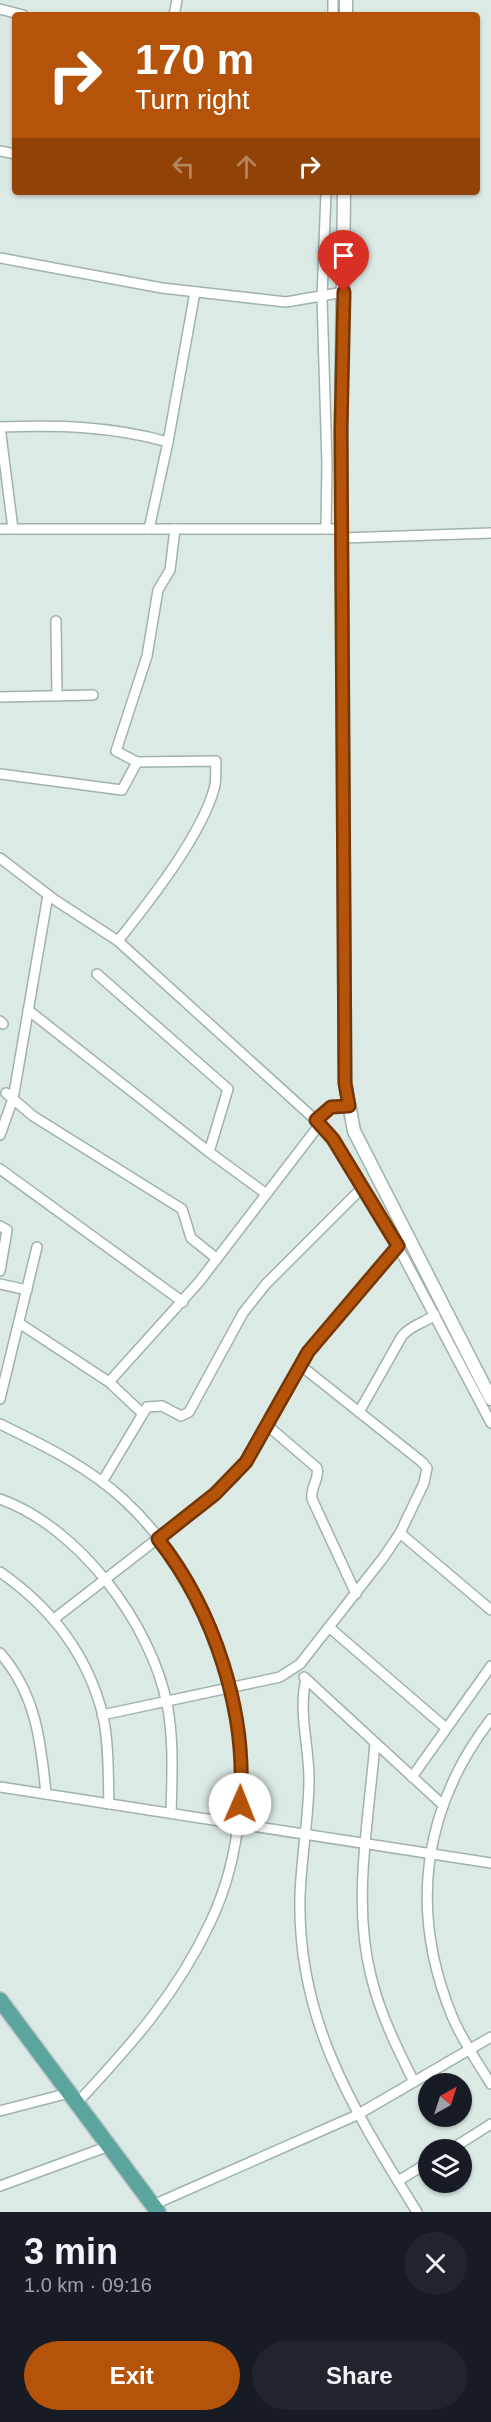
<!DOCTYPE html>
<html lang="en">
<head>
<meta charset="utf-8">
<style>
  body { margin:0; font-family:Helvetica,sans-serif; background:#20242c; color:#f1f3f6; height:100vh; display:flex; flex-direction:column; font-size:22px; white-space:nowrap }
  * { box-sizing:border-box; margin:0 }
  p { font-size:20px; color:#9ea1a6 }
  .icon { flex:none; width:33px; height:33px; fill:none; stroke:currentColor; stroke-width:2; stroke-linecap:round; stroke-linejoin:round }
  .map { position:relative; height:2212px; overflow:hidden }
  .panel { display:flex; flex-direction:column; background:#171b24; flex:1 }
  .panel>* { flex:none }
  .banner { position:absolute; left:12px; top:12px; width:468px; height:183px; border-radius:6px; box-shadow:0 2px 4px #0004; background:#b45309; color:#fff; overflow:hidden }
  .needle { width:39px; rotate:39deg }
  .fabs { position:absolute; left:418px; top:2073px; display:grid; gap:12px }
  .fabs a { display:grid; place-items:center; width:54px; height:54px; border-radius:50%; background:#171b24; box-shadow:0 2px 4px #0004; font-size:30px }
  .pin { position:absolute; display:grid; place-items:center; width:51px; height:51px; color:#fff; margin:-62px -26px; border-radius:50% 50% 50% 0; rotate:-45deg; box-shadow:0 0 6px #0007 }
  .pin .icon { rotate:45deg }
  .me { position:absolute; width:66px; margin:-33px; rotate:1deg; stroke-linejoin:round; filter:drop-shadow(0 0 4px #0008) }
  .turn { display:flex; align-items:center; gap:21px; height:126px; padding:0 24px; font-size:27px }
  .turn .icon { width:78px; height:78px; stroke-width:2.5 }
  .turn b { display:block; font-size:42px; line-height:51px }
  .lanes { display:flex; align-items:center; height:57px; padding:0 24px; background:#0003; justify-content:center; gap:30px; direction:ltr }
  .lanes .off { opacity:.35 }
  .round { display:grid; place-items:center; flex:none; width:63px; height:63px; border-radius:32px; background:#20242c }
  .head { display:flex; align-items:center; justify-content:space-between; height:102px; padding:0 24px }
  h1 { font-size:36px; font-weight:600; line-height:45px }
  .button { display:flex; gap:12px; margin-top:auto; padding:12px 24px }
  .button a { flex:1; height:69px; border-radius:36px; background:#b45309; color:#fff; font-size:24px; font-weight:600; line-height:69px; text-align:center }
  .button a+a { background:#20242c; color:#f1f3f6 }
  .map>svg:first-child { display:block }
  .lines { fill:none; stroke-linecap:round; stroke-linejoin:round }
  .minor-casing { stroke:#9fb2ae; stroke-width:12 }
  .tertiary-casing { stroke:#9fb2ae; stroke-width:15 }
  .primary-casing { stroke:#bbc4c3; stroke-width:18 }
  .minor { stroke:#fff; stroke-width:9 }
  .tertiary { stroke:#fff; stroke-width:12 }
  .primary { stroke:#5ba59e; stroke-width:15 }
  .route-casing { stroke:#753606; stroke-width:15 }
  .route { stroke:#b45309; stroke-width:10 }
</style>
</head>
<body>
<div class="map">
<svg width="491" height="2212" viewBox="0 0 491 2212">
  <rect width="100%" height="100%" fill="#dceae6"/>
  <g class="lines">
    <g class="minor-casing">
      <g id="minor">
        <polyline points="0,9 23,15"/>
        <polyline points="174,15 177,0"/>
        <polyline points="333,15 333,0"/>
        <polyline points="0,151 15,154"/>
        <polyline points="326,192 322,298 327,464 326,529"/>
        <polyline points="0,258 162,288 286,302 344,292"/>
        <path d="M0 427C58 425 112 426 168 442"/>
        <polyline points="0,427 13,529"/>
        <polyline points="0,529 342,529"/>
        <polyline points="149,529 168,442 195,292"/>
        <polyline points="342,538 491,533"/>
        <polyline points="56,621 57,696"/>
        <polyline points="0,697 93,695"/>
        <polyline points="0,774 122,790 137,762"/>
        <polyline points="0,858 55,900 118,941 320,1124 333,1139 404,1258 491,1423"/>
        <path d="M118 941C149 902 201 836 214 789 217 780 215 770 216 761L137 762 116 751 147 656 158 590 170 570 175 529"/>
        <polyline points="97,974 228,1089 209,1152"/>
        <polyline points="28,1010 209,1152 265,1193"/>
        <polyline points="0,1021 3,1024"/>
        <polyline points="6,1093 33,1116 182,1209 191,1238 216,1258"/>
        <polyline points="316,1120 331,1107 349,1106"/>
        <polyline points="0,1135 13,1099 48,895"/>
        <polyline points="0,1169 183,1302"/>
        <polyline points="0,1226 7,1230 0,1271"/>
        <polyline points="0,1284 27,1290"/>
        <polyline points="19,1323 109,1382 142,1413"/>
        <polyline points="109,1382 199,1282 320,1124"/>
        <polyline points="0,1399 37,1247"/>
        <path d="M359 1412 402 1336C411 1325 424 1323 435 1315"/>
        <path d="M0 1424C43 1445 87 1466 123 1499 233 1600 274 1786 211 1921 177 1994 131 2045 77 2103"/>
        <path d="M268 1426 317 1468C320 1479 310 1487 312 1499L356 1594"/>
        <polyline points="102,1482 147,1407 162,1406 181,1416 189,1412 243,1313 266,1284 362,1188"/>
        <path d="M0 1499C79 1527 151 1624 167 1704 174 1739 172 1777 171 1813"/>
        <polyline points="400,1533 491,1610"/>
        <path d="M0 1572C50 1607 88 1655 103 1716 109 1744 108 1775 109 1804"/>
        <polyline points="54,1619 215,1494 234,1477 254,1451 308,1352 397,1246"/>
        <polyline points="330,1628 446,1728"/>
        <path d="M0 1653C36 1694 41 1742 46 1794"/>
        <polyline points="304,1677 443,1805"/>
        <path d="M306 1679C298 1712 309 1745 309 1779 309 1818 301 1858 300 1897 297 2022 354 2110 417 2212"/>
        <polyline points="102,1715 280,1677 300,1664 383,1558 400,1533 424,1483 427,1468 422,1462 300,1365"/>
        <path d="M491 1719C422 1809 409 1911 452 2016 462 2040 477 2062 491 2084"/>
        <path d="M375 1743C369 1819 352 1902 371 1976 380 2014 397 2048 414 2082"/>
        <polyline points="412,1777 491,1666"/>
        <polyline points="0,1787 491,1863"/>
        <polyline points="0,2111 69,2093"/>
        <polyline points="450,2150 491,2124"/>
        <polyline points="398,2181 429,2162"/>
        <polyline points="0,2186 109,2146"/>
        <polyline points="153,2205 357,2115 491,2037"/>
      </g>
    </g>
    <g class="tertiary-casing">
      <g id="tertiary">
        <polyline points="346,15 346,0"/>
        <polyline points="344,192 341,429 345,1083 354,1131 491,1399"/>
      </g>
    </g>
    <g class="primary-casing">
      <polyline id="primary" points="0,2000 158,2212"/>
    </g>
    <use href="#minor" class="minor"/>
    <use href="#tertiary" class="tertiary"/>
    <use href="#primary" class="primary"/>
  </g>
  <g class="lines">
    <g class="route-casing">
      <path id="route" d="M240 1804C248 1713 214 1610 158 1539L215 1494 246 1462 308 1352 398 1246 333 1139 316 1120 331 1107 349 1106 345 1083 341 429 344 292"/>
    </g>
    <use href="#route" class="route"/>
  </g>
</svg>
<div class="fabs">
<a><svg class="needle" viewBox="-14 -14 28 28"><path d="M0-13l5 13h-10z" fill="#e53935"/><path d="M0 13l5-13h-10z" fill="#9ea1a6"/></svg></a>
<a><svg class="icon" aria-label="layers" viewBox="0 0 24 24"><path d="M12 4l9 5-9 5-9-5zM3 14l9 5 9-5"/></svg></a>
</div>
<div class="pin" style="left:344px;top:292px;background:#d93025"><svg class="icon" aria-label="arrive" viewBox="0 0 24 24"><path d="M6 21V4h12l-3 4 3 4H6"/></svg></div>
<svg class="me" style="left:240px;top:1804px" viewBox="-20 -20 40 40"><circle r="19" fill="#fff"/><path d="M0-13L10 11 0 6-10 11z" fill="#b45309"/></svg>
<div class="banner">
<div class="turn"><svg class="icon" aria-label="right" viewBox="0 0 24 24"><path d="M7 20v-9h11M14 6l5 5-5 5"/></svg><div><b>170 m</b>Turn right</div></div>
<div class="lanes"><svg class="icon off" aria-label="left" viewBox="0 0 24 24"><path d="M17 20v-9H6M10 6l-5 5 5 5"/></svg><svg class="icon off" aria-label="ahead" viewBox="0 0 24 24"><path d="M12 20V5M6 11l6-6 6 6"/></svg><svg class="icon" aria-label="right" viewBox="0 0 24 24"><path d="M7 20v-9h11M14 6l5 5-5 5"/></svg></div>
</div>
</div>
<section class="panel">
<div class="head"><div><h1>3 min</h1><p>1.0 km · 09:16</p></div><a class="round"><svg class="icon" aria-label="close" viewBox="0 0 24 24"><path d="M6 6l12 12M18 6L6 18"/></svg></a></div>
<div class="button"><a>Exit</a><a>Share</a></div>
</section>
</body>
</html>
